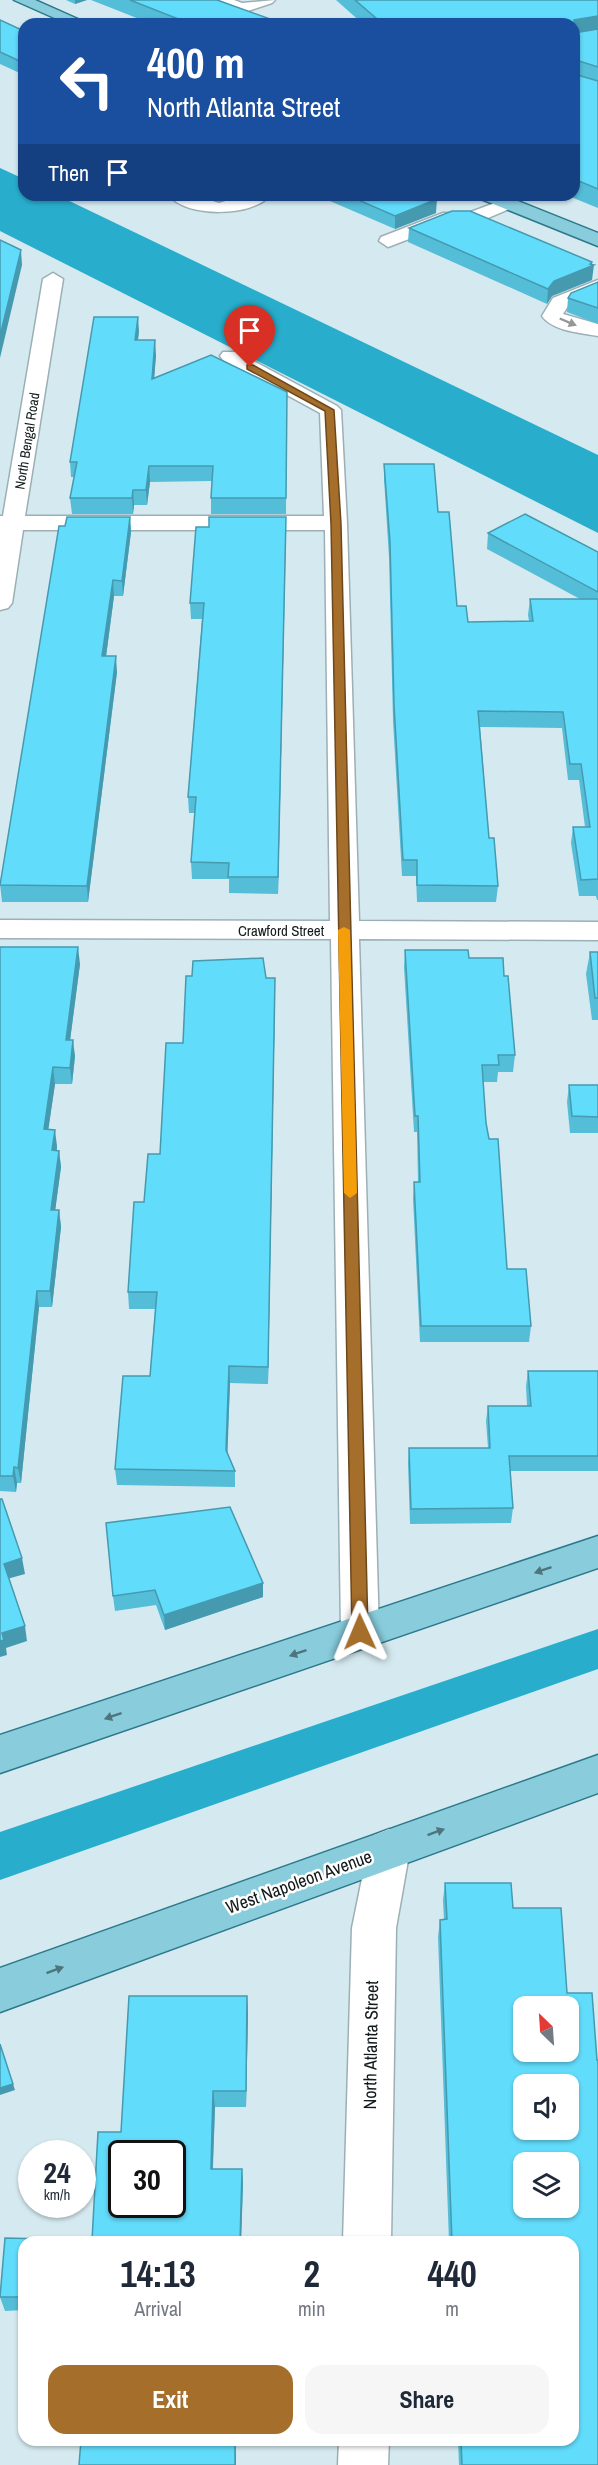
<!DOCTYPE html>
<html lang="en">
<head>
<meta charset="utf-8">
<style>
  body { margin:0; font-family:"Archivo Narrow",sans-serif; background:#f6f6f7; color:#1f2937; height:100vh; display:flex; flex-direction:column; font-size:22px; white-space:nowrap }
  * { box-sizing:border-box; margin:0 }
  p { font-size:20px; color:#747a83 }
  .icon { flex:none; width:33px; height:33px; fill:none; stroke:currentColor; stroke-width:2; stroke-linecap:round; stroke-linejoin:round }
  .map { position:relative; flex:1; overflow:hidden }
  .drawer { position:absolute; left:18px; top:2236px; width:561px; height:210px; display:flex; flex-direction:column; background:#fff; border-radius:18px; box-shadow:0 2px 4px #0004 }
  .drawer>* { flex:none }
  .banner { position:absolute; left:18px; top:18px; width:562px; height:183px; border-radius:18px; box-shadow:0 2px 4px #0004; background:#1a4fa0; color:#fff; overflow:hidden }
  .needle { width:39px; rotate:335deg }
  .fabs { position:absolute; left:513px; top:1996px; display:grid; gap:12px }
  .fabs a { display:grid; place-items:center; width:66px; height:66px; border-radius:12px; background:#fff; box-shadow:0 2px 4px #0004; font-size:30px }
  .speed { position:absolute; left:18px; top:2140px; display:flex; gap:12px; font-size:30px; font-weight:700; text-align:center }
  .speed>* { display:grid; place-content:center; width:78px; height:78px; border-radius:50%; background:#fff; box-shadow:0 2px 4px #0004; line-height:1 }
  .speed small { font-size:15px; font-weight:400 }
  .speed .limit { border:3px solid #111; border-radius:9px; background:#fff; color:#111 }
  .pin { position:absolute; display:grid; place-items:center; width:51px; height:51px; color:#fff; margin:-62px -26px; border-radius:50% 50% 50% 0; rotate:-45deg; box-shadow:0 0 6px #0007 }
  .pin .icon { rotate:45deg }
  .me { position:absolute; width:66px; margin:-33px; rotate:359deg; stroke-linejoin:round; filter:drop-shadow(0 0 4px #0008) }
  .turn { display:flex; align-items:center; gap:21px; height:126px; padding:0 30px; font-size:27px }
  .turn .icon { width:78px; height:78px; stroke-width:2.5 }
  .turn b { display:block; font-size:42px; line-height:51px }
  .then { display:flex; align-items:center; height:57px; padding:0 30px; background:#0003; gap:12px; font-size:22px }
  .eta { display:flex; justify-content:space-evenly; align-items:center; height:102px; text-align:center }
  .eta b { font-size:36px; font-weight:800; line-height:42px }
  .cta { display:flex; gap:12px; margin-top:auto; padding:12px 30px }
  .cta a { flex:1; height:69px; border-radius:18px; background:#a66e2b; color:#fff; font-size:24px; font-weight:800; line-height:69px; text-align:center }
  .cta a+a { background:#f6f6f7; color:#1f2937 }
  .map>svg:first-child { display:block }
  .water { fill:#28aecc }
  .lines { fill:none; stroke-linecap:round; stroke-linejoin:round }
  .canal { fill:#28aecc; fill-rule:evenodd }
  .minor-casing { stroke:#9cafb5; stroke-width:3 }
  .major-casing { stroke:#2c788a; stroke-width:3 }
  .minor { fill:#fff; fill-rule:evenodd }
  .major { fill:#89cddd; fill-rule:evenodd }
  .wall { fill:#54bdd8; fill-rule:evenodd }
  .shaded-wall { fill:#459ab0 }
  .building { fill:#62dcfb; stroke:#459ab0; stroke-width:1.5; fill-rule:evenodd }
  .oneway { fill:#959899 }
  .oneway2 { fill:#4e747c }
  .route { fill:#a66e2b; stroke:#6c481c; stroke-width:1.5 }
  .slow { fill:#f59e0b }
  .labels { text-anchor:middle; stroke-width:5; stroke-linejoin:round; paint-order:stroke }
  .far-street-label { font-size:14px; fill:#131a1c; stroke:#fff }
  .street-label { font-size:15px; fill:#131a1c; stroke:#fff }
  .near-street-label { font-size:18px; fill:#131a1c; stroke:#fff }
</style>
</head>
<body>
<div class="map">
<svg width="598" height="2465" viewBox="0 0 598 2465">
  <rect width="100%" height="100%" fill="#d5eaf0"/>
  <polygon class="water" points="0,168 24,179 24,195 57,195 598,455 598,533 0,231"/>
  <g class="lines">
    <polygon class="canal" points="598,1629 598,1669 0,1880 0,1832"/>
    <g class="minor-casing">
      <g id="minor">
        <polygon points="212,0 234,0 242,3 275,0 272,3 242,13"/>
        <path d="M169 195H193L219 203 245 195H270C254 217 185 218 169 195Z"/>
        <polygon points="508,198 514,199 517,203 514,207 476,223 451,223 388,247 379,241 381,237 443,213 468,213"/>
        <polygon points="53,273 63,279 25,516 324,516 320,413 223,360 220,356 223,352 237,352 337,406 341,410 347,523 359,921 598,922 598,940 359,939 379,1632 374,1644 360,1649 346,1644 341,1632 331,939 0,938 0,920 330,921 325,530 23,530 12,603 8,608 0,610 0,516 3,516 43,279"/>
        <path d="M598 280V293L568 306 563 314 598 324V336C582 333 552 331 542 316L553 298Z"/>
        <polygon points="389,1829 404,1835 410,1849 396,1928 391,2242 343,2242 352,1928 368,1849 374,1835"/>
        <polygon points="339,2440 389,2440 388,2465 338,2465"/>
      </g>
    </g>
    <g class="major-casing">
      <g id="major">
        <polygon points="14,0 35,0 89,24 68,24"/>
        <polygon points="478,195 503,195 598,233 598,246 481,199"/>
        <polygon points="598,1536 598,1568 0,1773 0,1735"/>
        <polygon points="598,1755 598,1793 0,2012 0,1968"/>
      </g>
    </g>
    <use href="#minor" class="minor"/>
    <use href="#major" class="major"/>
  </g>
  <g class="wall">
    <polygon points="66,0 87,0 75,4"/>
    <polygon points="91,0 219,0 284,24 152,24"/>
    <polygon points="336,0 598,0 598,208 566,195 574,195 574,24 363,24"/>
    <polygon points="0,20 24,31 24,75 0,64"/>
    <polygon points="316,195 427,195 436,213 395,229"/>
    <polygon points="409,228 592,262 592,280 552,296 547,304 408,242"/>
    <polygon points="598,282 598,324 567,312 568,298"/>
    <polygon points="139,331 138,340 156,355 154,378 287,392 286,514 211,514 211,498 212,481 150,482 147,505 134,505 133,514 72,514 70,498 74,477 71,477 70,462"/>
    <polygon points="384,464 438,512 457,606 468,622 529,621 528,615 530,599 580,599 487,549 488,533 598,552 598,900 597,900 596,896 579,896 571,843 573,827 585,827 579,780 568,780 562,728 480,727 489,838 498,886 496,902 417,902 416,876 402,876 393,721 389,557 384,479"/>
    <polygon points="130,517 131,532 123,596 114,596 106,656 117,672 88,902 2,902 0,884 65,526"/>
    <polygon points="286,532 278,894 229,893 229,879 192,879 191,862 195,813 189,813 188,797 202,619 191,619 190,603"/>
    <polygon points="0,947 80,964 70,1040 75,1056 72,1084 55,1084 48,1129 57,1146 57,1151 59,1151 61,1167 55,1210 59,1210 61,1227 52,1307 39,1307 21,1483 17,1483 16,1492 0,1491"/>
    <polygon points="405,950 469,958 515,1055 513,1072 498,1072 497,1082 483,1082 486,1123 507,1269 531,1326 529,1342 420,1342 413,1199 414,1182 418,1182 417,1132 414,1132 404,967"/>
    <polygon points="590,952 598,952 598,1020 592,1020 586,974"/>
    <polygon points="275,996 268,1384 230,1383 227,1453 235,1471 235,1487 117,1485 115,1469 150,1376 155,1309 129,1309 128,1292 144,1202 160,1154 183,1043"/>
    <polygon points="569,1085 598,1085 598,1133 570,1133 567,1102"/>
    <polygon points="528,1371 598,1371 598,1471 510,1471 513,1508 511,1523 410,1524 408,1463 409,1448 488,1448 486,1421 488,1406 527,1406 526,1386"/>
    <polygon points="230,1507 263,1583 263,1597 165,1630 156,1605 115,1611 113,1596"/>
    <path d="M445 1883H511L513 1908H561L567 1993H592L597 2060H598V2465H459L458 2440H573V2242H449L438 1937 440 1920H444L443 1900ZM524 2007H568V2052H524ZM524 2085H568V2130H524ZM524 2163H568V2208H524Z"/>
    <path d="M129 1996H247L248 2013 246 2107H215L213 2169H242L243 2184 241 2242H24V2310L5 2311 0 2297 5 2238 92 2240 98 2132H121ZM122 2154H172V2205H122Z"/>
  </g>
  <g class="shaded-wall">
    <polygon points="75,0 87,0 75,4"/>
    <polygon points="598,16 598,33 574,36 574,20"/>
    <polygon points="576,60 575,77 574,77 574,61"/>
    <polygon points="437,199 436,213 395,229 395,216"/>
    <polygon points="21,250 22,265 0,358 0,336"/>
    <polygon points="592,262 592,266 594,265 592,280 552,296 547,304 548,289 554,281"/>
    <polygon points="138,317 139,331 136,355 135,340"/>
    <polygon points="155,340 156,355 153,394 152,379"/>
    <polygon points="149,466 150,482 147,505 146,490"/>
    <polygon points="133,490 134,505 133,514 132,498"/>
    <polygon points="130,517 131,532 123,596 122,581"/>
    <polygon points="286,532 278,894 278,877"/>
    <polygon points="113,580 114,596 104,672 102,656"/>
    <polygon points="116,656 117,672 88,902 87,886"/>
    <polygon points="78,947 80,964 68,1056 66,1040"/>
    <polygon points="275,978 275,996 268,1384 268,1367"/>
    <polygon points="73,1040 75,1056 72,1084 70,1068"/>
    <polygon points="53,1067 55,1084 46,1146 44,1129"/>
    <polygon points="55,1130 57,1146 54,1167 52,1150"/>
    <polygon points="59,1151 61,1167 53,1227 51,1210"/>
    <polygon points="59,1210 61,1227 52,1307 50,1291"/>
    <polygon points="37,1291 39,1307 21,1483 18,1468"/>
    <polygon points="229,1366 230,1383 227,1466 226,1450"/>
    <polygon points="14,1467 17,1483 16,1492 13,1476"/>
    <polygon points="22,1558 25,1574 7,1579 4,1564"/>
    <polygon points="263,1583 263,1597 165,1630 164,1615"/>
    <polygon points="25,1626 27,1641 6,1648 7,1655 0,1657 0,1641 2,1633"/>
    <polygon points="247,1996 248,2013 246,2107 246,2091"/>
    <polygon points="13,2084 15,2090 0,2095 0,2088"/>
    <polygon points="213,2091 215,2107 212,2184 211,2169"/>
    <polygon points="242,2169 243,2184 241,2242 240,2242"/>
    <polygon points="235,2442 236,2454 236,2465 235,2465"/>
  </g>
  <g class="building">
    <polygon points="130,0 217,0 284,24 191,24"/>
    <polygon points="355,0 598,0 598,16 574,20 574,24 410,24 408,23 404,24 383,24"/>
    <polygon points="0,20 24,31 24,63 0,52"/>
    <polygon points="598,29 598,67 576,60 574,61 574,33"/>
    <polygon points="574,74 598,81 598,189 574,179"/>
    <polygon points="347,195 427,195 437,199 395,216"/>
    <polygon points="452,211 470,211 592,262 590,264 594,265 554,281 548,289 409,228"/>
    <polygon points="0,240 21,250 0,336"/>
    <polygon points="598,282 598,308 568,298 571,293"/>
    <polygon points="94,317 138,317 135,340 155,340 152,379 211,355 287,392 286,498 211,498 213,466 149,466 146,490 133,490 132,498 70,498 77,462 70,462"/>
    <polygon points="384,464 434,464 438,512 449,512 457,606 466,606 468,622 533,621 530,599 598,599 598,879 581,880 573,827 590,827 581,764 570,764 563,712 478,711 489,838 494,838 498,886 417,885 417,860 403,860 394,705 390,542"/>
    <polygon points="525,514 598,552 598,592 488,533"/>
    <polygon points="67,517 130,517 122,581 113,580 102,656 116,656 87,886 0,885 59,526 65,526"/>
    <polygon points="209,517 286,517 278,877 228,877 229,863 191,862 196,797 188,797 204,603 190,603 196,527 209,527"/>
    <polygon points="0,947 78,947 66,1040 73,1040 70,1068 53,1067 44,1129 55,1130 52,1150 59,1151 51,1210 59,1210 50,1291 37,1291 18,1468 14,1467 13,1476 0,1476"/>
    <polygon points="405,950 468,950 469,958 503,958 504,976 508,976 515,1055 498,1055 499,1065 482,1065 486,1123 489,1139 498,1139 507,1269 526,1269 531,1326 421,1326 414,1182 420,1182 418,1116 415,1116"/>
    <polygon points="590,952 598,952 598,998 595,998"/>
    <polygon points="263,958 266,978 275,978 268,1367 229,1366 226,1450 235,1471 115,1469 123,1376 150,1376 157,1292 128,1292 134,1202 144,1202 148,1154 160,1154 166,1043 183,1043 186,976 192,976 193,961"/>
    <polygon points="569,1085 598,1085 598,1117 572,1116"/>
    <polygon points="528,1371 598,1371 598,1456 509,1456 513,1508 411,1509 409,1448 490,1448 488,1406 531,1406"/>
    <polygon points="0,1499 2,1499 22,1558 4,1564 25,1626 2,1633 4,1640 0,1641"/>
    <polygon points="230,1507 263,1583 164,1615 155,1590 113,1596 106,1523"/>
    <path d="M445 1883H511L513 1908H561L567 1993H592L597 2060H598V2465H462L461 2440H573V2242H452L440 1920 447 1919ZM524 2007H568V2052H524ZM524 2085H568V2130H524ZM524 2163H568V2208H524Z"/>
    <path d="M129 1996H247L246 2091H213L211 2169H242L240 2242H24V2297H0L5 2238 92 2240 98 2132H121ZM122 2154H172V2205H122Z"/>
    <polygon points="0,2044 13,2084 0,2088"/>
    <polygon points="81,2440 201,2440 201,2442 235,2442 235,2465 79,2465"/>
  </g>
  <defs><path id="oneway-solid" d="M-6-.8H1V-3.2L6.5 0L1 3.2V.8H-6Z" transform="scale(1.5)"/></defs>
  <use class="oneway" href="#oneway-solid" transform="translate(568 322) rotate(23)"/>
  <g class="oneway2">
    <use href="#oneway-solid" transform="translate(543 1570) rotate(161)"/>
    <use href="#oneway-solid" transform="translate(298 1653) rotate(161)"/>
    <use href="#oneway-solid" transform="translate(113 1716) rotate(161)"/>
    <use href="#oneway-solid" transform="translate(436 1832) rotate(-20)"/>
    <use href="#oneway-solid" transform="translate(55 1970) rotate(-20)"/>
  </g>
  <polygon class="route" points="247,365 253,365 334,410 341,524 368,1632 366,1637 355,1637 352,1632 331,524 325,411 247,369"/>
  <polygon class="slow" points="344,927 350,930 357,1193 350,1198 344,1193 338,930"/>
  <g class="labels">
    <g class="far-street-label">
      <text transform="translate(27 441) rotate(-81)" y="5">North Bengal Road</text>
    </g>
    <g class="street-label">
      <text x="281" y="936">Crawford Street</text>
    </g>
    <g class="near-street-label">
      <text transform="translate(299 1882) rotate(-20)" y="6">West Napoleon Avenue</text>
      <text transform="translate(371 2045) rotate(-89)" y="6">North Atlanta Street</text>
    </g>
  </g>
</svg>
<div class="fabs">
<a><svg class="needle" viewBox="-14 -14 28 28"><path d="M0-13l5 13h-10z" fill="#e53935"/><path d="M0 13l5-13h-10z" fill="#747a83"/></svg></a>
<a><svg class="icon" aria-label="sound" viewBox="0 0 24 24"><path d="M4 9h4l5-4v14l-5-4H4zM17 9q2 3 0 6"/></svg></a>
<a><svg class="icon" aria-label="layers" viewBox="0 0 24 24"><path d="M12 4l9 5-9 5-9-5zM3 14l9 5 9-5"/></svg></a>
</div>
<div class="speed"><div>24<small>km/h</small></div><div class="limit">30</div></div>
<div class="pin" style="left:250px;top:367px;background:#d93025"><svg class="icon" aria-label="arrive" viewBox="0 0 24 24"><path d="M6 21V4h12l-3 4 3 4H6"/></svg></div>
<svg class="me" style="left:360px;top:1632px" viewBox="-20 -20 40 40"><path d="M0-17L14 15 0 8-14 15z" fill="#a66e2b" stroke="#fff" stroke-width="4"/></svg>
<div class="banner">
<div class="turn"><svg class="icon" aria-label="left" viewBox="0 0 24 24"><path d="M17 20v-9H6M10 6l-5 5 5 5"/></svg><div><b>400 m</b>North Atlanta Street</div></div>
<div class="then">Then<svg class="icon" aria-label="arrive" viewBox="0 0 24 24"><path d="M6 21V4h12l-3 4 3 4H6"/></svg></div>
</div>
<section class="drawer">
<div class="eta">
<div><b>14:13</b><p>Arrival</p></div>
<div><b>2</b><p>min</p></div>
<div><b>440</b><p>m</p></div>
</div>
<div class="cta"><a>Exit</a><a>Share</a></div>
</section>
</div>
</body>
</html>
